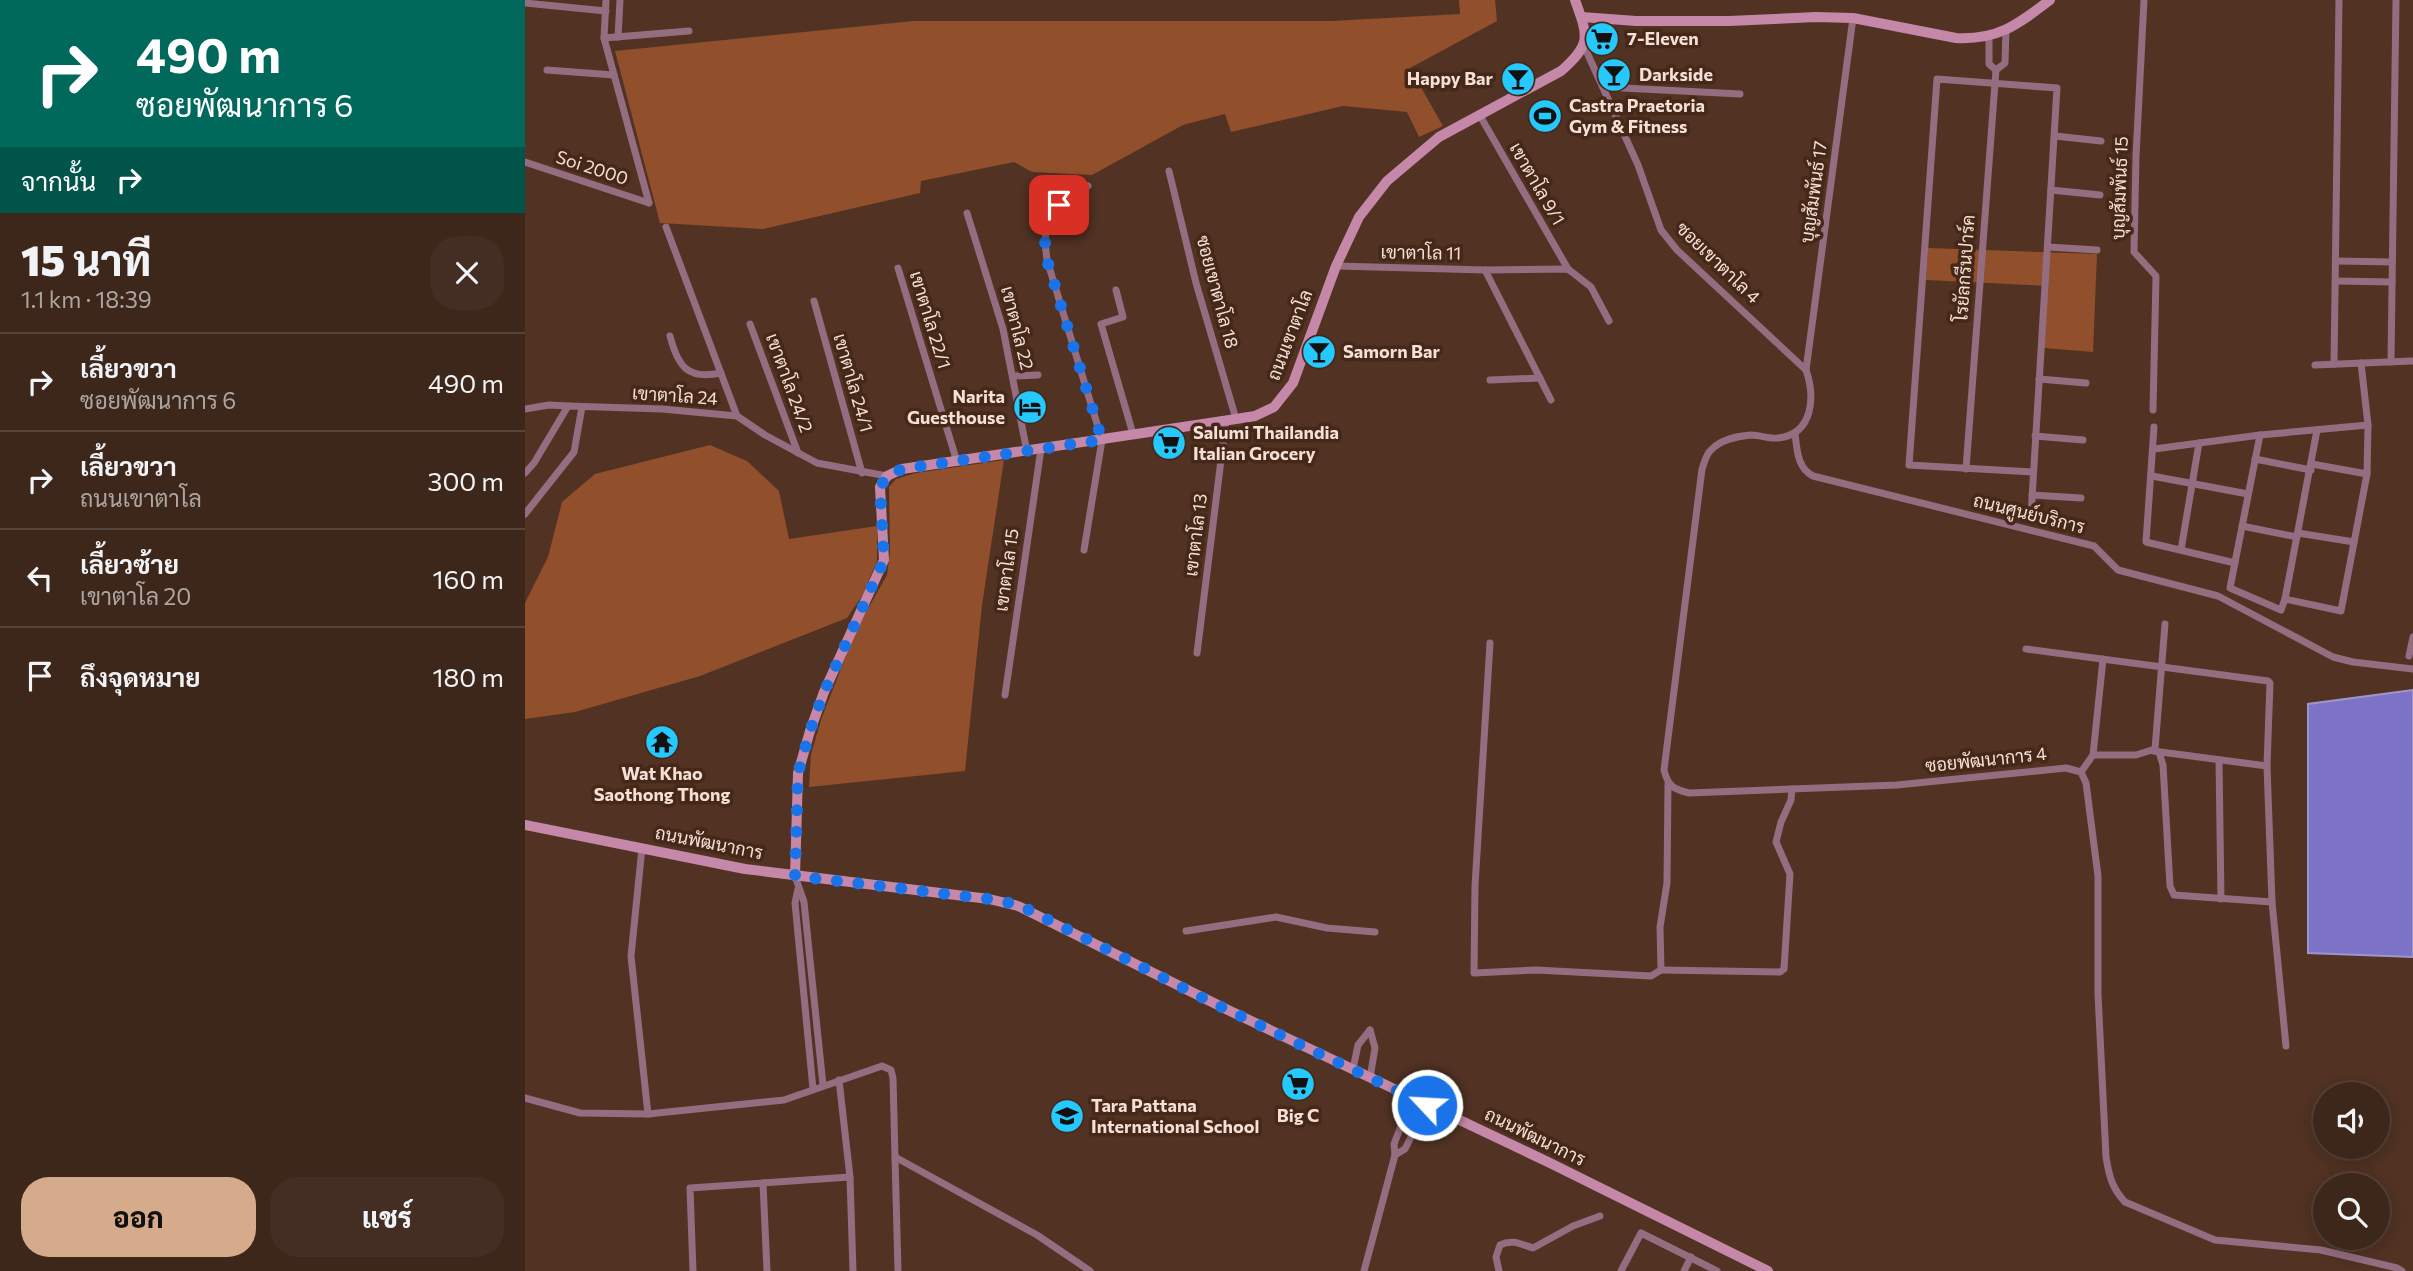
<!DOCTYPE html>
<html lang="th">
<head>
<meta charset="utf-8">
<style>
  body { margin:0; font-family:Commissioner,Sarabun,sans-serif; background:#442e23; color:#f1f3f6; height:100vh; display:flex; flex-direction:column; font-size:26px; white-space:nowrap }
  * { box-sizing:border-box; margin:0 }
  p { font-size:23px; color:#ada5a2 }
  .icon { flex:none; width:38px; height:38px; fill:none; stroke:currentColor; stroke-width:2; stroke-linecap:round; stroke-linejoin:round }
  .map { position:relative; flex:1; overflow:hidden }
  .drawer { display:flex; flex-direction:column; background:#3d261a; width:525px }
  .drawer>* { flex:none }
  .banner { background:#00695c; color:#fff; overflow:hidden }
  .buttons { position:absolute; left:1788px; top:1082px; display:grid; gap:14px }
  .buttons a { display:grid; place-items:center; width:77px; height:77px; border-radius:50%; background:#3d261a; box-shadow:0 4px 18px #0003,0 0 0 2px #564339; font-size:35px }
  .pin { position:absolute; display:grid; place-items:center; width:60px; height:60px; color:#fff; margin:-30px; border-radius:14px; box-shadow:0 4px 10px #0006 }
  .me { position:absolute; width:77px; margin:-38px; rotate:295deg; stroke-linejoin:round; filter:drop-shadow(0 0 5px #0008) }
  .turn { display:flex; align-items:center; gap:24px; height:147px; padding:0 21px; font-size:32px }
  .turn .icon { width:91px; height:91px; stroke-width:2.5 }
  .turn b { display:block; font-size:49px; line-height:60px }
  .then { display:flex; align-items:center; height:66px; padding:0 21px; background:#0003; gap:14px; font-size:26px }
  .round { display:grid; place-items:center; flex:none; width:74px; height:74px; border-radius:28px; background:#442e23 }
  .summary { display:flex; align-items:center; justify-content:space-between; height:119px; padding:0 21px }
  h1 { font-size:42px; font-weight:800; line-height:52px }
  .button { display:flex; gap:14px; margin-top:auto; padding:14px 21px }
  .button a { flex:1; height:80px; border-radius:28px; background:#d6ab8b; color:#111; font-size:28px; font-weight:800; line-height:80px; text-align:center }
  .button a+a { background:#442e23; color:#f1f3f6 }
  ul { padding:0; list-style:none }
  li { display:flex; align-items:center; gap:21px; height:98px; padding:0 21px; border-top:2px solid #564339 }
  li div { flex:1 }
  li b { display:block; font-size:26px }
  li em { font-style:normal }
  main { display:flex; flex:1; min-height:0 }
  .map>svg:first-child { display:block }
  .green { fill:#924f2b }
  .water { fill:#7c73c7; stroke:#a094cc; stroke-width:2 }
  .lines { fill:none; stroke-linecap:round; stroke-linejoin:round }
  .street { stroke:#946d81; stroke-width:7 }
  .secondary { stroke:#c588a8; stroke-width:10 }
  .route { stroke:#1a73e8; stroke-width:12; stroke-dasharray:0 21.6 }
  .labels { text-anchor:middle; stroke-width:7; stroke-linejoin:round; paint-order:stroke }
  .poi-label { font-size:18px; font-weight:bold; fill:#f5e0d7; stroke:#462819; text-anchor:start }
  .street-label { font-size:18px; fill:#f5e0d7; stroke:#462819 }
</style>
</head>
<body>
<main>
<section class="drawer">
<div class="banner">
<div class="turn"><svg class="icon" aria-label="right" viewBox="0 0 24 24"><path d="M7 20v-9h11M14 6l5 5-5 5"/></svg><div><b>490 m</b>ซอยพัฒนาการ 6</div></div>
<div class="then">จากนั้น<svg class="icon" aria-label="right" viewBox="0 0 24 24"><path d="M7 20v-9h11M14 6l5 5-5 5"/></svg></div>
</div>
<div class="summary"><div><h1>15 นาที</h1><p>1.1 km · 18:39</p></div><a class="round"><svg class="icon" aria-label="close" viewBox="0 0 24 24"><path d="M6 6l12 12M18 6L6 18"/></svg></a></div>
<ul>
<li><svg class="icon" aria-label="right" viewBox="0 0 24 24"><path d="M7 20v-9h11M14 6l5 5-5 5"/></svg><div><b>เลี้ยวขวา</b><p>ซอยพัฒนาการ 6</p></div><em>490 m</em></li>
<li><svg class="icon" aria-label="right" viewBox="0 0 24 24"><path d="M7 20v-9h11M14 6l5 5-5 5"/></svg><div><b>เลี้ยวขวา</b><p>ถนนเขาตาโล</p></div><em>300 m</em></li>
<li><svg class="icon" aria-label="left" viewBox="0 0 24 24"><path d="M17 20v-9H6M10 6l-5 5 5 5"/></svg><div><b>เลี้ยวซ้าย</b><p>เขาตาโล 20</p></div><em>160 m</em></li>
<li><svg class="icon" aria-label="arrive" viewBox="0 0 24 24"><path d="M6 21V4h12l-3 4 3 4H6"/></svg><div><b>ถึงจุดหมาย</b></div><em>180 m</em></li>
</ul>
<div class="button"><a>ออก</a><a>แชร์</a></div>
</section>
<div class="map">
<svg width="1888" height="1271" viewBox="0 0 1888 1271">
  <rect width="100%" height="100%" fill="#513223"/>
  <g class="green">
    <polygon points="934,0 970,0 972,21 885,68 918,126 894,137 882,112 818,106 706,132 700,114 658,125 567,175 507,172 489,162 396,181 395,193 238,229 135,223 90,51 388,21 806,21 935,14"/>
    <polygon points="1403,248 1572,254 1568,352 1519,348 1522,286 1401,280"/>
    <polygon points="185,445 222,461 254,491 264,539 352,526 352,561 337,596 322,618 175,676 50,712 0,719 0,603 23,557 37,502 70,474"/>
    <polygon points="479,460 457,605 440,771 284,787 286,754 297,717 332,628 362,575 365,552 364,487 371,479 391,473"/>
  </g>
  <polygon class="water" points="1888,690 1888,957 1783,953 1783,704"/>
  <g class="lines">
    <g class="street">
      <polyline points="81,0 79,38 124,203"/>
      <polyline points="1619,0 1611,156 1609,252 1631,276 1628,410"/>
      <polyline points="0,3 81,11"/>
      <path d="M1328 18 1281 370C1290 396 1289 434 1253 438 1244 439 1235 435 1226 435 1213 436 1195 440 1186 450 1181 454 1179 464 1177 469L1139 770C1143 786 1148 789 1164 793L1372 785 1541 768 1556 772 1561 783 1573 876V994L1581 1157C1584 1176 1587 1188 1600 1202L1690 1240 1796 1250 1872 1268 1877 1271"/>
      <polyline points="93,37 95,0"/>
      <polyline points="79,38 164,31"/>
      <polyline points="1059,46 1113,165 1136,230 1152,250 1281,370"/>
      <polyline points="22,70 89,75"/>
      <polyline points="1471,70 1480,63 1481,30"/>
      <polyline points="1078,87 1215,94"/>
      <polyline points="954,114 1043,269"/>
      <polyline points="1530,136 1576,141"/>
      <polyline points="0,162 124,203"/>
      <polyline points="644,171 671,283 711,419"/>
      <polyline points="1526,190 1575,195"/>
      <polyline points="442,213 478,329 502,452"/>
      <polyline points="141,227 212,416"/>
      <polyline points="1523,247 1572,250"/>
      <polyline points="1812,261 1867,262"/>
      <polyline points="811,266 960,270 1043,269 1066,287 1084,321"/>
      <polyline points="373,268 432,462"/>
      <polyline points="960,270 1026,400"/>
      <polyline points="1811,281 1867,282"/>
      <polyline points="591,290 598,317 576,324 608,434"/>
      <polyline points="289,301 337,473"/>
      <polyline points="225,324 273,453"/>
      <path d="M145 336C153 367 163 380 196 373"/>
      <polyline points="1866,362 1871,0"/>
      <polyline points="1809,364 1814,0"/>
      <polyline points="1790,365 1887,361"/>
      <polyline points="488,376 513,375"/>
      <polyline points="1514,379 1561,383"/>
      <polyline points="965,380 1015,378"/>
      <polyline points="0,409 24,405 43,406"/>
      <polyline points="1629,427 1621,542 1710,563"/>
      <path d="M1270 433C1272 449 1272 468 1288 476L1569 546 1593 570 1693 596 1808 657 1828 662 1888 669"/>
      <polyline points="1735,435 1705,588 1756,610 1760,599 1816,611 1842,474 1843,425 1836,363"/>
      <polyline points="1510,436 1558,440"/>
      <polyline points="1629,449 1735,435 1843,425"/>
      <polyline points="1730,459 1786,470"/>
      <polyline points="1787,464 1842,474"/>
      <polyline points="1441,469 1471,70 1464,64 1464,37"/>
      <polyline points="0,473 9,463 43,406 137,409 212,416 240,435 292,463 362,476"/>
      <polyline points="1627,476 1723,494"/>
      <polyline points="1507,495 1556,498"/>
      <polyline points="0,514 49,452 57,407"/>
      <polyline points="1506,515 1532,88 1412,79 1384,465 1508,472"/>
      <polyline points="1717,526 1772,537"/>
      <polyline points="1773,533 1829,542"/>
      <polyline points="559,550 577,440 522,260 520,242 522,216 534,205 563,186"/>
      <polyline points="1656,550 1674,443"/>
      <polyline points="1760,599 1792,430"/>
      <polyline points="965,643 950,886 949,973 1011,970 1126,976 1136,970 1135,927 1142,883 1143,784"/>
      <polyline points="1501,649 1743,681 1745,683 1742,766 1628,751"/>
      <polyline points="672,653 701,420"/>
      <polyline points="1884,656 1888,637"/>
      <polyline points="480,695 516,449"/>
      <polyline points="1634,752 1638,765 1645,886 1649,895 1747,902"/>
      <polyline points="1568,755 1578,659"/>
      <polyline points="1694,760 1696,899"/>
      <polyline points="1742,766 1747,902 1761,1046"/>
      <polyline points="1556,772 1568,755 1611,755 1630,749 1640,624"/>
      <polyline points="117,848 106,956 123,1114"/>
      <polyline points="270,876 279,902 298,1085"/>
      <polyline points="273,889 270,903 288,1089"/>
      <polyline points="661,931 751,917 802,928 850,932"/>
      <polyline points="1136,970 1255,972 1259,969 1265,874 1251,842 1256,822 1266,800 1267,789"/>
      <polyline points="845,1030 850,1048 845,1078"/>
      <polyline points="828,1069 833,1045 845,1030"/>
      <polyline points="314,1080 325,1177 328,1271"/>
      <polyline points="0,1098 55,1113 123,1114 259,1100 357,1066 366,1070 368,1078 370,1157 512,1235 565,1271"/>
      <polyline points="870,1155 880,1149 902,1105"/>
      <polyline points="370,1157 373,1271"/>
      <polyline points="238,1183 242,1271"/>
      <polyline points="168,1271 165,1188 325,1177"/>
      <polyline points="839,1271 870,1155 869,1144 887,1098"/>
      <path d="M974 1271 971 1257 975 1245C988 1239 995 1244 1008 1248L1048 1226 1075 1216"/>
      <polyline points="1096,1271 1116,1233 1192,1271"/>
      <polyline points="1159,1271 1166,1257"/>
    </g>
    <g class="secondary">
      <path d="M1057 17 1111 21H1204L1291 17 1328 18 1431 38C1473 40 1492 25 1525 0"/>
      <polyline points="0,825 220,869 464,899 493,906 703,1010 1023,1162 1243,1271"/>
      <path d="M270 876 273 773 285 731 299 692 359 560 355 487 362 476 377 469 711 419 730 416 749 407 768 383 811 266 834 217 862 181 914 137 1036 71C1067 44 1063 36 1050 0"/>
    </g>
  </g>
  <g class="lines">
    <polyline class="route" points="534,205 522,216 520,242 522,260 577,440 377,469 362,476 355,487 359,560 299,692 285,731 273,773 270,876 464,899 494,905 686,1002 902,1105"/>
  </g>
  <defs>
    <g id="supermarket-disc" transform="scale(1.75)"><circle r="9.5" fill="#25c9fe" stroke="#462819"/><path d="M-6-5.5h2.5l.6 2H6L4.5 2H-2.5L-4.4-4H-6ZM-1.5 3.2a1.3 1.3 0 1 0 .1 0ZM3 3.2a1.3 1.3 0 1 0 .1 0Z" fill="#111"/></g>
    <g id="bar-disc" transform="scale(1.75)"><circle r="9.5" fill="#25c9fe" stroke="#462819"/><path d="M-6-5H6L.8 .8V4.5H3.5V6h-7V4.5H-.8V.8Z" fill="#111"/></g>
    <g id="stadium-disc" transform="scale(1.75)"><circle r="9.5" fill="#25c9fe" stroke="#462819"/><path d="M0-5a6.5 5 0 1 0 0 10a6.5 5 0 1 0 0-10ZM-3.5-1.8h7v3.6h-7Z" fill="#111"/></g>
    <g id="hotel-disc" transform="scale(1.75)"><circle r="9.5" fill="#25c9fe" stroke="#462819"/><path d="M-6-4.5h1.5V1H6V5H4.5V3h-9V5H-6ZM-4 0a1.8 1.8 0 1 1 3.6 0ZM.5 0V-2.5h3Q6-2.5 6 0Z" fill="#111"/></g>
    <g id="temple-disc" transform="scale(1.75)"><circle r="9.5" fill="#25c9fe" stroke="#462819"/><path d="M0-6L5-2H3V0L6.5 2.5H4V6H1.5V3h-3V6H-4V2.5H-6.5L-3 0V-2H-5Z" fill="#111"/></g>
    <g id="school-disc" transform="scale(1.75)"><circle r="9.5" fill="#25c9fe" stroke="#462819"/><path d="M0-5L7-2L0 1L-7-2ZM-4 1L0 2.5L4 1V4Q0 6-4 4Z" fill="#111"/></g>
  </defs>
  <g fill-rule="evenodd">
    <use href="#supermarket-disc" x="1077" y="39"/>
    <use href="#bar-disc" x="1089" y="75"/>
    <use href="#bar-disc" x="993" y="79"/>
    <use href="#stadium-disc" x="1020" y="116"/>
    <use href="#bar-disc" x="794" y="352"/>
    <use href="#hotel-disc" x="505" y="407"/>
    <use href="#supermarket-disc" x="644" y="443"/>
    <use href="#temple-disc" x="137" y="742"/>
    <use href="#supermarket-disc" x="773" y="1084"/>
    <use href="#school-disc" x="542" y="1116"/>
  </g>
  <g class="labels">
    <g class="poi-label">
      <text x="1102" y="45">7-Eleven</text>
      <text x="1114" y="81">Darkside</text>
      <text x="968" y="85" text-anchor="end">Happy Bar</text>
      <text x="1044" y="112">Castra Praetoria<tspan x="1044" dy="21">Gym &amp; Fitness</tspan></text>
      <text x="818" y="358">Samorn Bar</text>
      <text x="480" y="403" text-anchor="end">Narita<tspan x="480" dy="21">Guesthouse</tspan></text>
      <text x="668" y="439">Salumi Thailandia<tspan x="668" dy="21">Italian Grocery</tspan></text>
      <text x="137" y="780" text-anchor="middle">Wat Khao<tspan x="137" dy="21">Saothong Thong</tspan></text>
      <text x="566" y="1112">Tara Pattana<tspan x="566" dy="21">International School</tspan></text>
      <text x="773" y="1122" text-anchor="middle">Big C</text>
    </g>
    <g class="street-label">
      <text transform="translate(67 168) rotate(18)" y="6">Soi 2000</text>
      <text transform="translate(1012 184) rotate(60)" y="6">เขาตาโล 9/1</text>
      <text transform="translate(1595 188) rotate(-88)" y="6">บุญสัมพันธ์ 15</text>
      <text transform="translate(1289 192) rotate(-82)" y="6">บุญสัมพันธ์ 17</text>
      <text transform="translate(896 253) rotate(1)" y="6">เขาตาโล 11</text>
      <text transform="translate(1193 263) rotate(44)" y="6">ซอยเขาตาโล 4</text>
      <text transform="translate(1440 268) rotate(-86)" y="6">โรยัลกรีนปาร์ค</text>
      <text transform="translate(692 292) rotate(75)" y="6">ซอยเขาตาโล 18</text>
      <text transform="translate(405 320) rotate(73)" y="6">เขาตาโล 22/1</text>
      <text transform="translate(492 328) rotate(76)" y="6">เขาตาโล 22</text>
      <text transform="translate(765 335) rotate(-69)" y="6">ถนนเขาตาโล</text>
      <text transform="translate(264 383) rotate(70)" y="6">เขาตาโล 24/2</text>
      <text transform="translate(328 383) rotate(74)" y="6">เขาตาโล 24/1</text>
      <text transform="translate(150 396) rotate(4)" y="6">เขาตาโล 24</text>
      <text transform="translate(1504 514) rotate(14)" y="6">ถนนศูนย์บริการ</text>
      <text transform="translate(671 535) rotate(-83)" y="6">เขาตาโล 13</text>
      <text transform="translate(482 570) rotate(-82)" y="6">เขาตาโล 15</text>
      <text transform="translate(1461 760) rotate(-6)" y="6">ซอยพัฒนาการ 4</text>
      <text transform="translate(184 843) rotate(11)" y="6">ถนนพัฒนาการ</text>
      <text transform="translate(1010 1137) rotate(26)" y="6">ถนนพัฒนาการ</text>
    </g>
  </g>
</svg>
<div class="buttons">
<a><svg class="icon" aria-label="sound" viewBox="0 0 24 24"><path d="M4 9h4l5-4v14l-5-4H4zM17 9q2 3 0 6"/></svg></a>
<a><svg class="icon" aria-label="search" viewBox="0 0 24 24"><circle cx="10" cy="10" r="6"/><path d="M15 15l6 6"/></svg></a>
</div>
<div class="pin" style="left:534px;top:205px;background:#d93025"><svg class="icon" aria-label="arrive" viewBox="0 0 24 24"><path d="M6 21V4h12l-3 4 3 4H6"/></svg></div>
<svg class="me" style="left:902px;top:1105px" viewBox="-20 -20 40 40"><circle r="17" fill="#1a73e8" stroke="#fff" stroke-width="3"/><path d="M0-11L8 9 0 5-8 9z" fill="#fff"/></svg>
</div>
</main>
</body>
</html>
